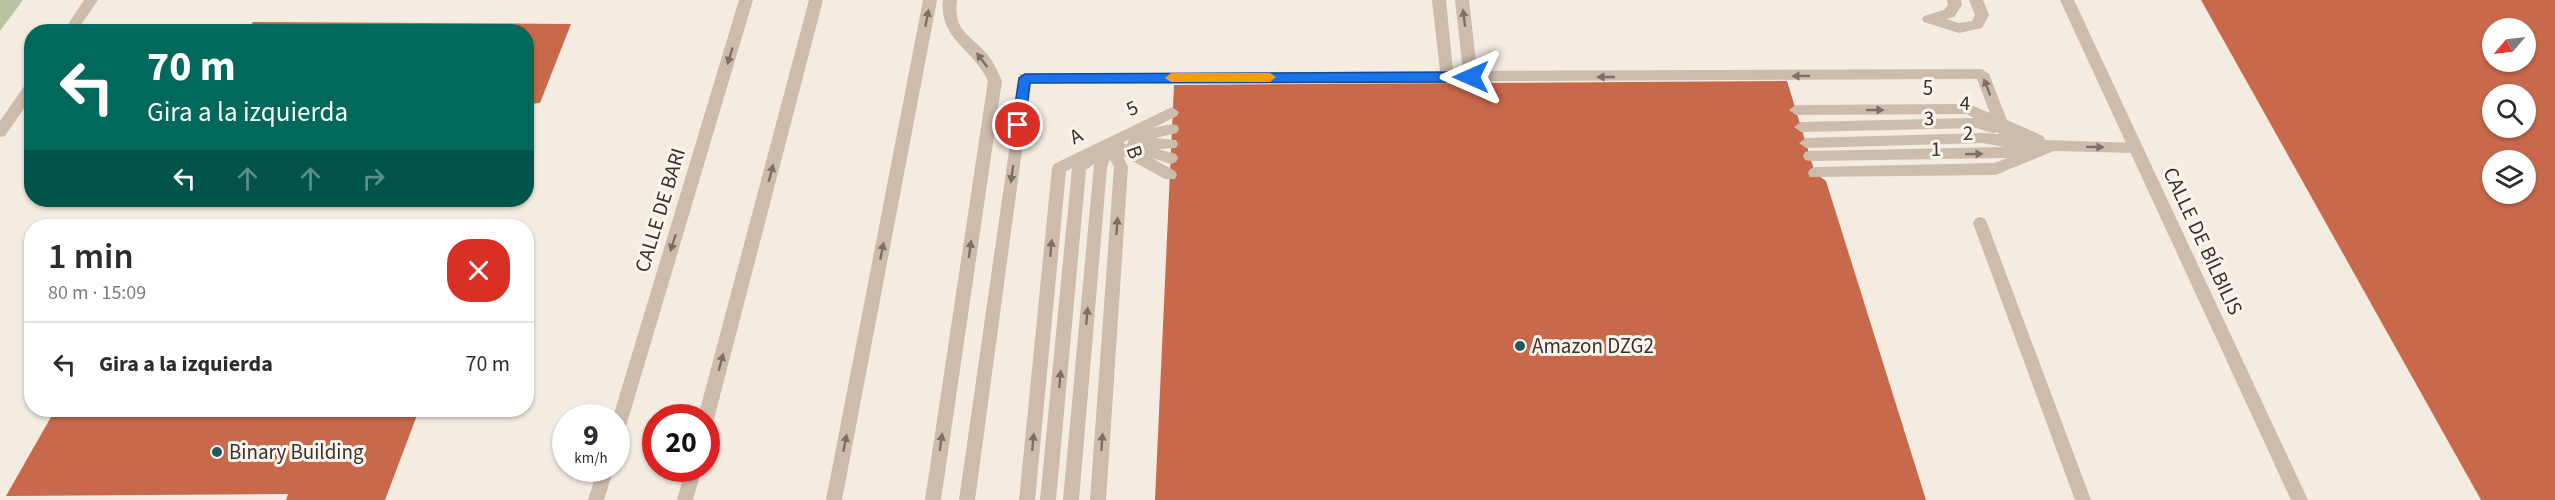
<!DOCTYPE html>
<html lang="es">
<head>
<meta charset="utf-8">
<style>
  body { margin:0; font-family:"Source Sans 3",sans-serif; background:#f2f2f3; color:#2b2b33; height:100vh; display:flex; flex-direction:column; font-size:22px; white-space:nowrap }
  * { box-sizing:border-box; margin:0 }
  p { font-size:20px; color:#7c7c81 }
  .icon { flex:none; width:33px; height:33px; fill:none; stroke:currentColor; stroke-width:2; stroke-linecap:round; stroke-linejoin:round }
  .map { position:relative; flex:1; overflow:hidden }
  .drawer { position:absolute; left:24px; top:219px; width:510px; height:198px; display:flex; flex-direction:column; background:#fff; border-radius:24px; box-shadow:0 2px 4px #0004 }
  .drawer>* { flex:none }
  .banner { position:absolute; left:24px; top:24px; width:510px; height:183px; border-radius:24px; box-shadow:0 2px 4px #0004; background:#00695c; color:#fff; overflow:hidden }
  .needle { width:39px; rotate:242deg }
  .tools { position:absolute; left:2482px; top:18px; display:grid; gap:12px }
  .tools a { display:grid; place-items:center; width:54px; height:54px; border-radius:50%; background:#fff; box-shadow:0 2px 4px #0004; font-size:30px }
  .speed { position:absolute; left:552px; top:404px; display:flex; gap:12px; font-size:30px; font-weight:700; text-align:center }
  .speed>* { display:grid; place-content:center; width:78px; height:78px; border-radius:50%; background:#fff; box-shadow:0 2px 4px #0004; line-height:1 }
  .speed small { font-size:15px; font-weight:400 }
  .speed .limit { border:9px solid #d22; background:#fff; color:#111 }
  .pin { position:absolute; display:grid; place-items:center; width:51px; height:51px; color:#fff; margin:-26px; border:3px solid #fff; border-radius:50%; box-shadow:0 2px 6px #0007 }
  .me { position:absolute; width:66px; margin:-33px; rotate:270deg; stroke-linejoin:round; filter:drop-shadow(0 0 4px #0008) }
  .turn { display:flex; align-items:center; gap:21px; height:126px; padding:0 24px; font-size:27px }
  .turn .icon { width:78px; height:78px; stroke-width:2.5 }
  .turn b { display:block; font-size:42px; line-height:51px }
  .lanes { display:flex; align-items:center; height:57px; padding:0 24px; background:#0003; justify-content:center; gap:30px; direction:ltr }
  .lanes .off { opacity:.35 }
  .round { display:grid; place-items:center; flex:none; width:63px; height:63px; border-radius:24px; background:#f2f2f3 }
  .overview { display:flex; align-items:center; justify-content:space-between; height:102px; padding:0 24px }
  h1 { font-size:36px; font-weight:600; line-height:45px }
  ul { padding:0; list-style:none }
  li { display:flex; align-items:center; gap:18px; height:84px; padding:0 24px; border-top:2px solid #e1e1e2 }
  li div { flex:1 }
  li b { display:block; font-size:22px }
  li em { font-style:normal }
  .map>svg:first-child { display:block }
  .green { fill:#b8c4a0 }
  .building { fill:#c8694b; fill-rule:evenodd }
  .lines { fill:none; stroke-linecap:round; stroke-linejoin:round }
  .lane { fill:#cdbbac; fill-rule:evenodd }
  .street { fill:#cdbbac; fill-rule:evenodd }
  .oneway { fill:#7d6f65 }
  .route { fill:#1a73e8; stroke:#114b97; stroke-width:1.5 }
  .slow { fill:#f59e0b }
  .poi-dot { fill:#1f5a5e; stroke:#fbf5ee; stroke-width:2 }
  .labels { text-anchor:middle; stroke-width:6; stroke-linejoin:round; paint-order:stroke }
  .street-label { font-size:21px; fill:#3b302b; stroke:#fbf5ee }
  .poi-label { font-size:21px; fill:#3b302b; stroke:#fbf5ee; text-anchor:start }
</style>
</head>
<body>
<div class="map">
<svg width="2555" height="500" viewBox="0 0 2555 500">
  <rect width="100%" height="100%" fill="#f4ebe1"/>
  <polygon class="green" points="0,0 23,0 0,31"/>
  <g class="building">
    <path d="M2201 0H2555V500H2481ZM2493 28H2526V62H2493ZM2493 94H2526V128H2493ZM2493 160H2526V194H2493Z"/>
    <polygon points="253,22 571,24 540,103 526,104 526,32 247,32"/>
    <polygon points="1787,81 1815,173 1826,181 1926,500 1155,500 1174,85"/>
    <polygon points="55,410 419,410 385,500 286,500 288,494 6,496"/>
  </g>
  <g class="lines">
    <g class="lane">
      <polygon points="923,0 937,0 842,500 826,500"/>
      <path d="M943 0H957C953 32 970 34 988 55 994 63 998 72 1002 81L941 500H925L988 81C973 48 939 40 943 0Z"/>
      <polygon points="1432,0 1446,0 1453,71 1463,71 1455,0 1469,0 1477,71 1982,69 1989,74 2007,120 2043,136 2045,140 2136,143 2143,148 2136,153 2054,151 1995,175 1810,177 1808,173 1810,169 1815,167 1994,163 2008,158 1810,161 1805,160 1803,156 1805,152 1810,151 2004,147 1983,143 1806,148 1799,143 1806,138 1983,133 1999,134 1998,132 1993,133 1976,128 1801,132 1794,127 1801,122 1974,118 1967,114 1796,115 1789,110 1796,105 1968,104 1990,113 1977,79 1031,83 975,500 959,500 1020,74 1440,71"/>
      <polygon points="1947,0 1961,0 1962,5 1954,17 1946,19 1959,23 1972,21 1975,15 1969,0 1983,0 1989,15 1982,28 1959,33 1924,22 1922,19 1924,16 1944,10 1948,5"/>
      <path d="M1172 107 1179 112 1177 116 1153 128 1172 124 1177 125 1179 129 1177 133 1155 138 1176 140 1178 144 1176 148 1158 149 1176 154 1178 158 1176 162 1171 164 1152 158 1175 171 1177 175 1175 179H1165L1123 156 1128 167 1106 500H1090L1114 167 1110 159 1107 167 1079 500H1063L1094 164 1086 170 1056 500H1040L1072 168 1066 171 1035 500H1019L1052 168 1054 164ZM1129 139 1127 145 1123 143Z"/>
      <polygon points="1980,217 1985,219 1987,223 2091,500 2075,500 1973,223 1975,219"/>
    </g>
    <g class="street">
      <polygon points="84,0 98,0 76,32 63,32"/>
      <polygon points="739,0 753,0 624,433 622,438 616,440 616,417 613,417"/>
      <polygon points="809,0 823,0 714,419 712,424 706,426 706,417 698,417"/>
      <polygon points="2060,0 2074,0 2308,500 2291,500"/>
      <polygon points="32,81 32,97 5,136 0,137 0,121 27,82"/>
      <polygon points="598,468 614,468 604,500 588,500"/>
      <polygon points="686,468 702,468 693,500 677,500"/>
    </g>
  </g>
  <defs><path id="oneway-solid" d="M-6-.8H1V-3.2L6.5 0L1 3.2V.8H-6Z" transform="scale(1.5)"/></defs>
  <g class="oneway">
    <use href="#oneway-solid" transform="translate(927 18) rotate(-79)"/>
    <use href="#oneway-solid" transform="translate(1464 18) rotate(-97)"/>
    <use href="#oneway-solid" transform="translate(730 56) rotate(107)"/>
    <use href="#oneway-solid" transform="translate(982 60) rotate(-127)"/>
    <use href="#oneway-solid" transform="translate(1801 76) rotate(179)"/>
    <use href="#oneway-solid" transform="translate(1606 77) rotate(180)"/>
    <use href="#oneway-solid" transform="translate(1987 87) rotate(-111)"/>
    <use href="#oneway-solid" transform="translate(1875 110)"/>
    <use href="#oneway-solid" transform="translate(2095 147) rotate(1)"/>
    <use href="#oneway-solid" transform="translate(1974 154) rotate(-1)"/>
    <use href="#oneway-solid" transform="translate(771 173) rotate(-75)"/>
    <use href="#oneway-solid" transform="translate(1012 174) rotate(98)"/>
    <use href="#oneway-solid" transform="translate(1117 226) rotate(-86)"/>
    <use href="#oneway-solid" transform="translate(673 243) rotate(107)"/>
    <use href="#oneway-solid" transform="translate(1051 248) rotate(-85)"/>
    <use href="#oneway-solid" transform="translate(970 249) rotate(-82)"/>
    <use href="#oneway-solid" transform="translate(882 251) rotate(-79)"/>
    <use href="#oneway-solid" transform="translate(1087 316) rotate(-85)"/>
    <use href="#oneway-solid" transform="translate(721 362) rotate(-75)"/>
    <use href="#oneway-solid" transform="translate(1060 379) rotate(-85)"/>
    <use href="#oneway-solid" transform="translate(941 442) rotate(-82)"/>
    <use href="#oneway-solid" transform="translate(1033 442) rotate(-85)"/>
    <use href="#oneway-solid" transform="translate(1102 442) rotate(-86)"/>
    <use href="#oneway-solid" transform="translate(845 443) rotate(-79)"/>
  </g>
  <polygon class="route" points="1471,72 1477,77 1471,82 1030,83 1025,125 1018,130 1012,125 1019,78 1025,74"/>
  <polygon class="slow" points="1171,73 1270,73 1276,77 1270,82 1171,82 1165,78"/>
  <g class="poi-dot">
    <circle cx="1520" cy="346" r="6"/>
    <circle cx="217" cy="452" r="6"/>
  </g>
  <g class="labels">
    <g class="street-label">
      <text x="1928" y="95">5</text>
      <text transform="translate(1965 103) rotate(2)" y="7">4</text>
      <text transform="translate(1132 108) rotate(-25)" y="7">5</text>
      <text transform="translate(1929 118) rotate(-2)" y="7">3</text>
      <text transform="translate(1968 133) rotate(-1)" y="7">2</text>
      <text transform="translate(1076 136) rotate(-27)" y="7">A</text>
      <text transform="translate(1936 149) rotate(-1)" y="7">1</text>
      <text transform="translate(1135 152) rotate(71)" y="7">B</text>
      <text transform="translate(660 210) rotate(-73)" y="7">CALLE DE BARI</text>
      <text transform="translate(2203 241) rotate(65)" y="7">CALLE DE BÍLBILIS</text>
    </g>
    <g class="poi-label">
      <text x="1532" y="353">Amazon DZG2</text>
      <text x="229" y="459">Binary Building</text>
    </g>
  </g>
</svg>
<div class="tools">
<a><svg class="needle" viewBox="-14 -14 28 28"><path d="M0-13l5 13h-10z" fill="#e53935"/><path d="M0 13l5-13h-10z" fill="#7c7c81"/></svg></a>
<a><svg class="icon" aria-label="search" viewBox="0 0 24 24"><circle cx="10" cy="10" r="6"/><path d="M15 15l6 6"/></svg></a>
<a><svg class="icon" aria-label="layers" viewBox="0 0 24 24"><path d="M12 4l9 5-9 5-9-5zM3 14l9 5 9-5"/></svg></a>
</div>
<div class="speed"><div>9<small>km/h</small></div><div class="limit">20</div></div>
<div class="pin" style="left:1018px;top:125px;background:#d93025"><svg class="icon" aria-label="arrive" viewBox="0 0 24 24"><path d="M6 21V4h12l-3 4 3 4H6"/></svg></div>
<svg class="me" style="left:1471px;top:77px" viewBox="-20 -20 40 40"><path d="M0-17L14 15 0 8-14 15z" fill="#1a73e8" stroke="#fff" stroke-width="4"/></svg>
<div class="banner">
<div class="turn"><svg class="icon" aria-label="left" viewBox="0 0 24 24"><path d="M17 20v-9H6M10 6l-5 5 5 5"/></svg><div><b>70 m</b>Gira a la izquierda</div></div>
<div class="lanes"><svg class="icon" aria-label="left" viewBox="0 0 24 24"><path d="M17 20v-9H6M10 6l-5 5 5 5"/></svg><svg class="icon off" aria-label="ahead" viewBox="0 0 24 24"><path d="M12 20V5M6 11l6-6 6 6"/></svg><svg class="icon off" aria-label="ahead" viewBox="0 0 24 24"><path d="M12 20V5M6 11l6-6 6 6"/></svg><svg class="icon off" aria-label="right" viewBox="0 0 24 24"><path d="M7 20v-9h11M14 6l5 5-5 5"/></svg></div>
</div>
<section class="drawer">
<div class="overview"><div><h1>1 min</h1><p>80 m · 15:09</p></div><a class="round" style="background:#d93025;color:#fff"><svg class="icon" aria-label="close" viewBox="0 0 24 24"><path d="M6 6l12 12M18 6L6 18"/></svg></a></div>
<ul>
<li><svg class="icon" aria-label="left" viewBox="0 0 24 24"><path d="M17 20v-9H6M10 6l-5 5 5 5"/></svg><div><b>Gira a la izquierda</b></div><em>70 m</em></li>
</ul>
</section>
</div>
</body>
</html>
